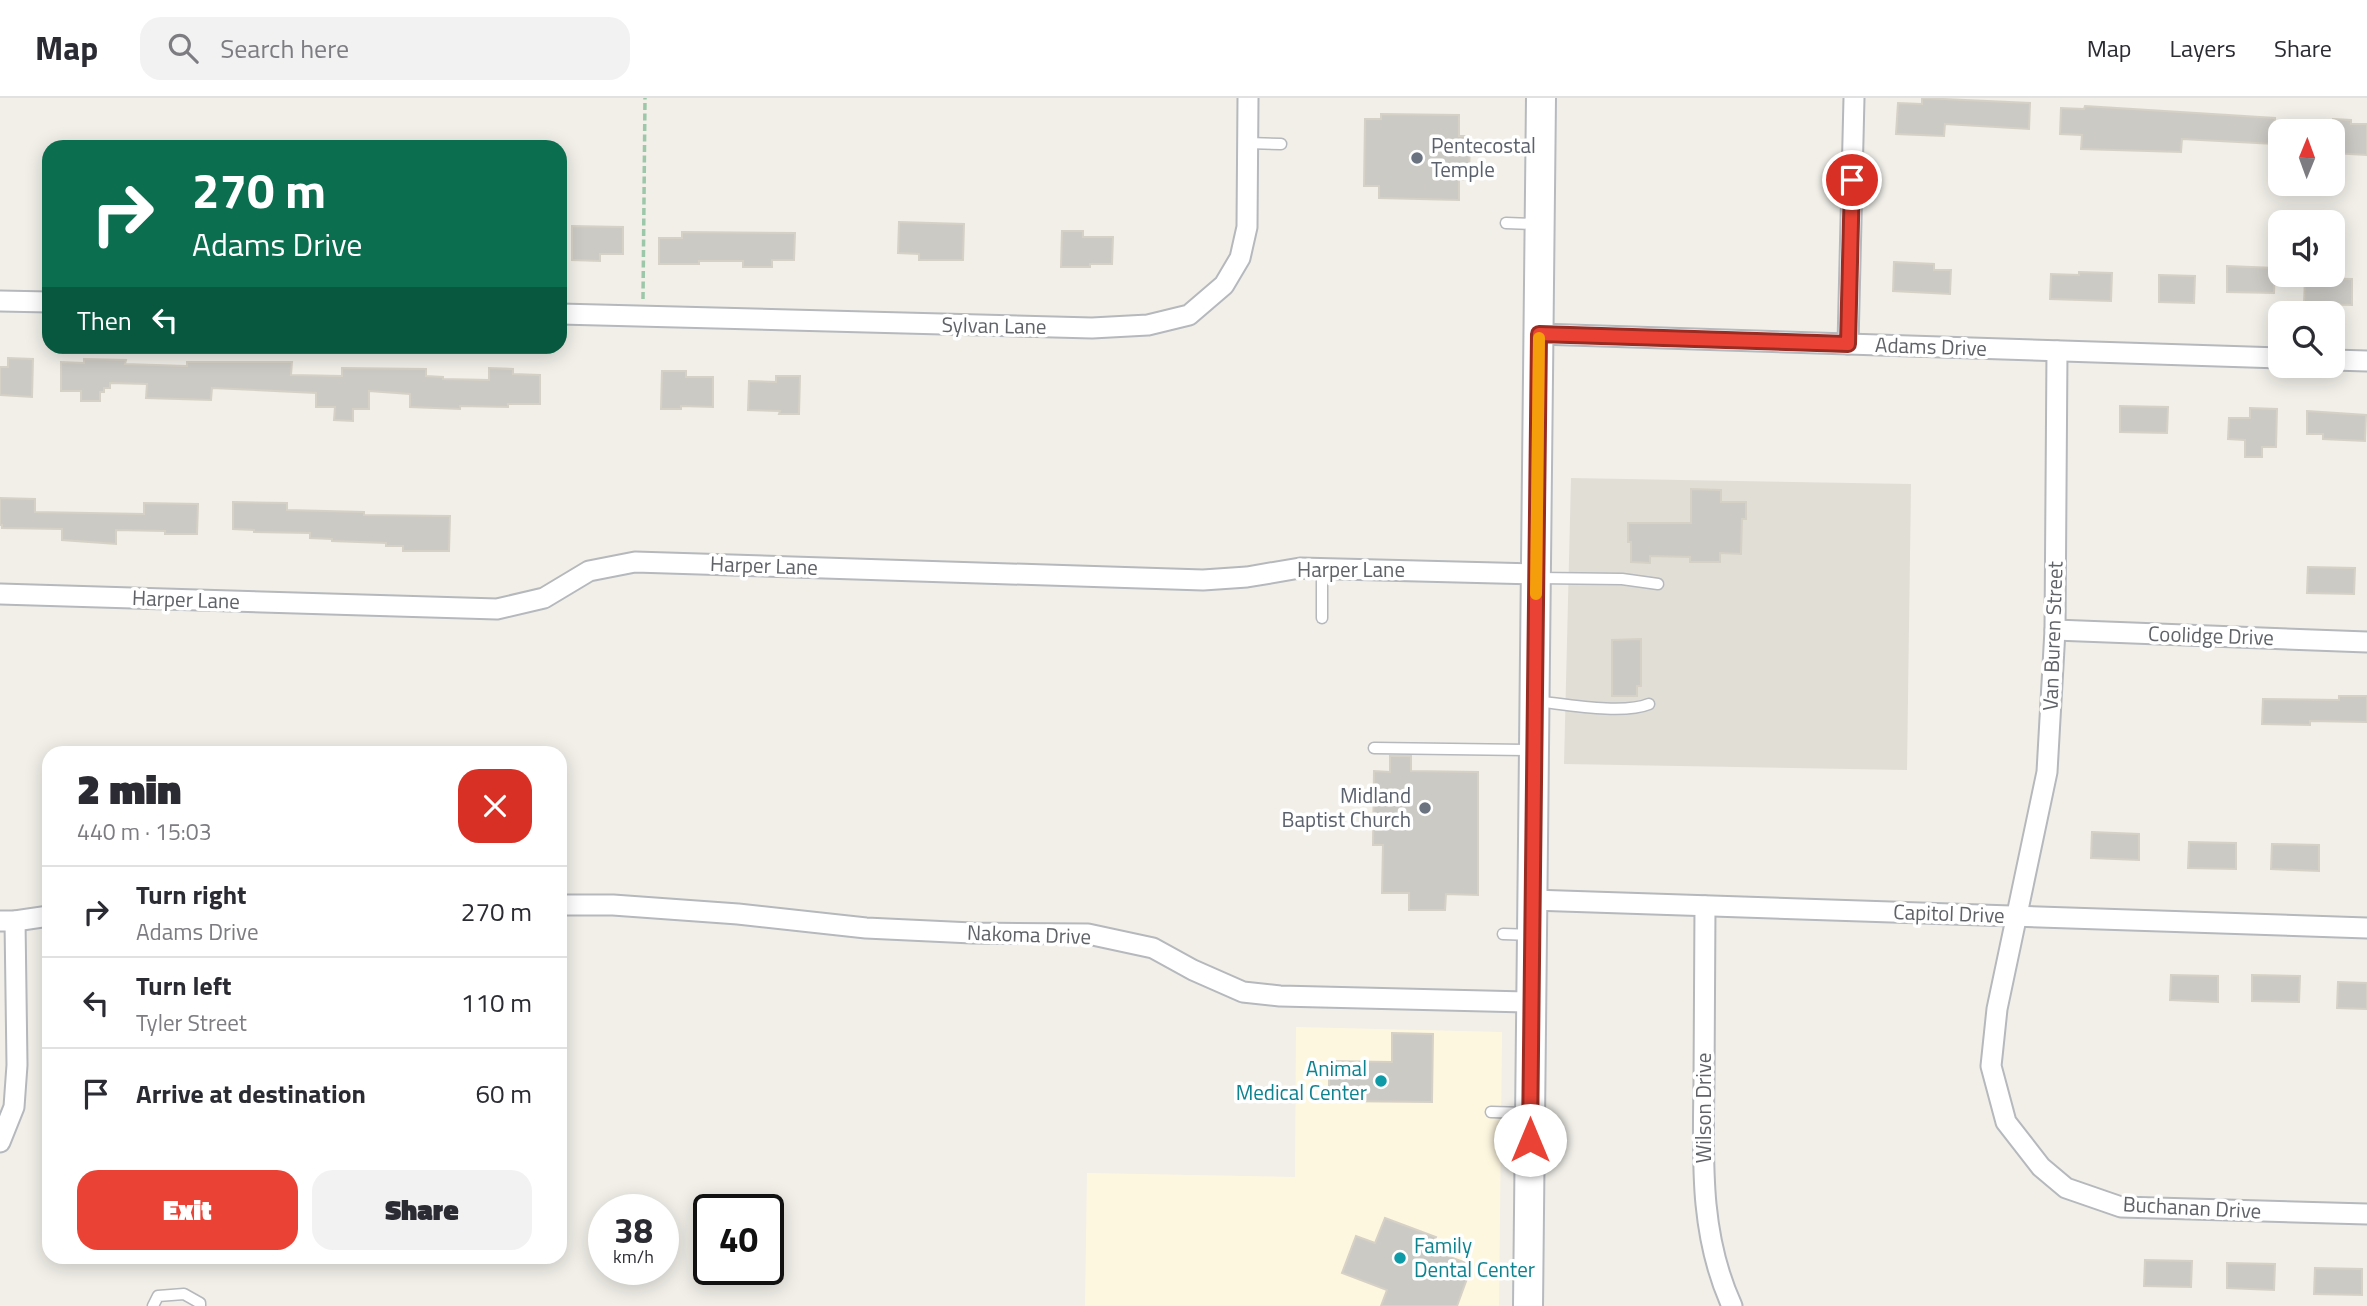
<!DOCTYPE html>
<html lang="en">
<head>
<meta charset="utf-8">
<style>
  body { margin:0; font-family:"Titillium Web",sans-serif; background:#f2f2f3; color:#2b2b33; height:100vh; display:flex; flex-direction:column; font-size:26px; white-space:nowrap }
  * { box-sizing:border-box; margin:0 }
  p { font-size:23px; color:#7c7c81 }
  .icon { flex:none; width:38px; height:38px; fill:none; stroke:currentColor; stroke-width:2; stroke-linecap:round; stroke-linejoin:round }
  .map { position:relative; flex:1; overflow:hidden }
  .drawer { position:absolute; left:42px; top:648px; width:525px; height:518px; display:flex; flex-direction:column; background:#fff; border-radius:21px; box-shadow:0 4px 18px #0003 }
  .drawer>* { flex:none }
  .top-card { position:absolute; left:42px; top:42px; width:525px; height:214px; border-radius:21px; box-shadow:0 4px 18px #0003; background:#0b6e4f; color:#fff; overflow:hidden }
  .needle { width:46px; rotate:1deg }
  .fabs { position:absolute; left:2268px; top:21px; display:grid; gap:14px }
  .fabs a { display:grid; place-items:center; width:77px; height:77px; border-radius:14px; background:#fff; box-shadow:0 4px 18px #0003; font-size:35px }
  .speed { position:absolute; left:588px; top:1096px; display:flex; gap:14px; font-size:35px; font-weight:700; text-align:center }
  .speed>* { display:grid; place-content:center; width:91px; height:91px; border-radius:50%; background:#fff; box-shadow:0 4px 18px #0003; line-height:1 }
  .speed small { font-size:18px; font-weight:400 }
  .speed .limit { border:4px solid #111; border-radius:10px; background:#fff; color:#111 }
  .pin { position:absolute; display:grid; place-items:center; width:60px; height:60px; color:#fff; margin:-30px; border:4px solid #fff; border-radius:50%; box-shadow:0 2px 7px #0007 }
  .me { position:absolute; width:77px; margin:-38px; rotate:0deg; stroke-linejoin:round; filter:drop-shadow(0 0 5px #0008) }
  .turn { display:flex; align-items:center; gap:24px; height:147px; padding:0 35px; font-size:32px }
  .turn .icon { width:91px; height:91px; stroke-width:2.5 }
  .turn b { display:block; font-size:49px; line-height:60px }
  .then { display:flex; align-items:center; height:66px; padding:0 35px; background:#0003; gap:14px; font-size:26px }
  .round { display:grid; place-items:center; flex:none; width:74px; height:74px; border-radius:21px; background:#f2f2f3 }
  .headline { display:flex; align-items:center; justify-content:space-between; height:119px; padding:0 35px }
  h1 { font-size:42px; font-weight:800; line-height:52px }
  .cta { display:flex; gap:14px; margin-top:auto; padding:14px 35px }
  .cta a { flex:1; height:80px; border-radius:21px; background:#ea4335; color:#fff; font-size:28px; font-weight:800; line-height:80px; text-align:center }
  .cta a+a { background:#f2f2f3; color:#2b2b33 }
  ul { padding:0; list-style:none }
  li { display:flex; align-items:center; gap:21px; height:91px; padding:0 35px; border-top:2px solid #e1e1e2 }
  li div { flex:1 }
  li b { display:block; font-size:26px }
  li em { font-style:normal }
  header { display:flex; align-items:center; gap:42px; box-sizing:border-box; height:98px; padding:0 35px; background:#fff; border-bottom:2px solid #e1e1e2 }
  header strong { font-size:33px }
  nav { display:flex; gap:38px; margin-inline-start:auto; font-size:24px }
  .search { width:490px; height:63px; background:#f2f2f3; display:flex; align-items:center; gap:18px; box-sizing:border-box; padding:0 24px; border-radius:21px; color:#7c7c81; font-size:26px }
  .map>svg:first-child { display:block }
  .commercial { fill:#fef7e0 }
  .education { fill:#e1ded6 }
  .building { fill:#cccac5; stroke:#d6d1c6; stroke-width:2 }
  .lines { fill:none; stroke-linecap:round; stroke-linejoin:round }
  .lane-casing { stroke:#b5b8bc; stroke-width:13 }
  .street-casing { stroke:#b5b8bc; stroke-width:23 }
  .secondary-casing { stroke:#b6babf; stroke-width:32 }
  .path { stroke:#9cc7a9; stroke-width:3.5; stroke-dasharray:7 3.5; stroke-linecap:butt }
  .lane { stroke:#fff; stroke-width:10 }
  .street { stroke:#fff; stroke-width:19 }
  .secondary { stroke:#fff; stroke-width:28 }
  .route-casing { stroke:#982c22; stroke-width:18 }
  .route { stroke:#ea4335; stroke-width:12 }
  .slow { stroke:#f59e0b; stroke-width:12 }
  .worship-dot { fill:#6b7280; stroke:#fff; stroke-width:2.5 }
  .culture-dot { fill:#0f9aa8; stroke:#fff; stroke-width:2.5 }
  .labels { text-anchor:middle; stroke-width:7; stroke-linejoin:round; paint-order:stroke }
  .worship-label { font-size:21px; fill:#5b616d; stroke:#fff; text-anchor:start }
  .street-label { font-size:21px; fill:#5f6368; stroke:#fff }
  .culture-label { font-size:21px; fill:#0d838f; stroke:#fff; text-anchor:end }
</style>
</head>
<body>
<header>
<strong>Map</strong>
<div class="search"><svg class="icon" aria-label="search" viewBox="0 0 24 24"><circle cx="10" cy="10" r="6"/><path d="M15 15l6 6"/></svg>Search here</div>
<nav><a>Map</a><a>Layers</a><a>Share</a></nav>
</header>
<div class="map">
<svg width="2367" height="1208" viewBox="0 0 2367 1208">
  <rect width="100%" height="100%" fill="#f1efe8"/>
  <polygon class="commercial" points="1296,929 1502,934 1499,1208 1085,1208 1087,1075 1295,1079"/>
  <polygon class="education" points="1571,380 1911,386 1907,672 1564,666"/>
  <g class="building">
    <polygon points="1922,0 2030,5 2029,31 1945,26 1944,38 1896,36 1898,5 1922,6"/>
    <polygon points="2085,8 2275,20 2274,46 2182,41 2181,54 2081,51 2082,37 2060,36 2061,10 2084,11"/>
    <polygon points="1381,16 1459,17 1459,38 1470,38 1469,82 1459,81 1459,102 1379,100 1379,88 1364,88 1365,21 1381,21"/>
    <polygon points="2333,21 2351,22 2351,26 2367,26 2367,57 2333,55"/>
    <polygon points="899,124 964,126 963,162 919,162 919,156 898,155"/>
    <polygon points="572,128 623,129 623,156 600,156 600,163 572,162"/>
    <polygon points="1062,133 1083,133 1083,139 1113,139 1112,166 1090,166 1090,169 1061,169"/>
    <polygon points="682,134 795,135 794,162 772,162 772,169 743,169 743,163 699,163 699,166 659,166 659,140 682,140"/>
    <polygon points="1894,164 1934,166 1934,172 1951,172 1950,196 1893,193"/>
    <polygon points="2227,168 2275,170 2274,195 2227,194"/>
    <polygon points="2079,174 2112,175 2111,203 2050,201 2051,176 2079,177"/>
    <polygon points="2159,177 2195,178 2194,205 2159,204"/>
    <polygon points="2305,180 2352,181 2352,207 2304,206"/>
    <polygon points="8,260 33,261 32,299 0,297 0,269 8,269"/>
    <polygon points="84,261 126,262 125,266 187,268 187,264 292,264 291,277 342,278 342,270 426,271 426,278 443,279 443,281 489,282 489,270 513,271 513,276 540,277 540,306 508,306 508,309 460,308 460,311 410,309 410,296 369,293 369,311 353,311 353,323 334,322 335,309 316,309 316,295 212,290 211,302 146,300 147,286 110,285 110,290 104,290 104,294 100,294 100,303 81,303 81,293 61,293 61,264 84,265"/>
    <polygon points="662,273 686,273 686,279 713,279 713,309 681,308 681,311 661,311"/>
    <polygon points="776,278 800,278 799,316 779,316 780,313 748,312 749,283 776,284"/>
    <polygon points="2120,308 2168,309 2167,335 2120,334"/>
    <polygon points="2250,310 2277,311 2276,349 2262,349 2262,359 2245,359 2245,342 2228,341 2229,320 2250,320"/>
    <polygon points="2307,313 2366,317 2365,343 2323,341 2323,336 2307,336"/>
    <polygon points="1691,391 1721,392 1721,404 1746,404 1746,421 1742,421 1741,456 1720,455 1720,464 1690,464 1690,459 1650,458 1650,465 1631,464 1631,444 1628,444 1628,425 1691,425"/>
    <polygon points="0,400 35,401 35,414 144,416 144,405 198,406 197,436 165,436 165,433 116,432 116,446 62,442 62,431 2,430 2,427 0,427"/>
    <polygon points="233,404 287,405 287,412 364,414 364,417 450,418 449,453 403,453 403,448 386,448 386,445 332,443 332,441 310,440 310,435 254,434 254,432 233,431"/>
    <polygon points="2308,469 2355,470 2354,496 2307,495"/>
    <polygon points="1641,541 1641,588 1637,588 1637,598 1612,598 1612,542"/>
    <polygon points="2339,598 2367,598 2367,624 2310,623 2310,627 2262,626 2263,601 2339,602"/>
    <polygon points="1390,658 1411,658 1411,673 1478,674 1478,797 1446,796 1445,812 1409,812 1409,795 1382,795 1383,747 1373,747 1374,673 1390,674"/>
    <polygon points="2092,734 2139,736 2139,762 2091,760"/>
    <polygon points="2189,744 2236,745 2236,771 2188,770"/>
    <polygon points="2272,746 2319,747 2319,773 2271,771"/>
    <polygon points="2171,877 2218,878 2218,904 2170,902"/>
    <polygon points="2252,877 2300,878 2299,904 2252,903"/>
    <polygon points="2338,884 2367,885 2367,911 2337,910"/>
    <polygon points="1392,935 1433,936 1432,1004 1329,1003 1329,963 1392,964"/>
    <polygon points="1385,1120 1436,1139 1431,1152 1472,1167 1457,1208 1381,1208 1387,1192 1342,1175 1356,1138 1375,1145"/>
    <polygon points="2145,1162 2192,1163 2191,1189 2144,1188"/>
    <polygon points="2227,1165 2275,1166 2274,1192 2227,1190"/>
    <polygon points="2315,1170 2362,1171 2362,1197 2314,1196"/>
  </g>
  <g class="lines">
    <g class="lane-casing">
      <g id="lane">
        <polyline points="1248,45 1281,46"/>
        <polyline points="1506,125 1536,126"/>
        <polyline points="1537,480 1622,481 1658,486"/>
        <polyline points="1322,520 1322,470"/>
        <path d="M1535 603C1565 606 1622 617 1649 606"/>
        <polyline points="1374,650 1530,652"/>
        <polyline points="1503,836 1530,837"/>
        <polyline points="1491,1014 1526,1015"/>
        <polyline points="153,1208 158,1198 184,1196 200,1205 200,1208"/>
      </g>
    </g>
    <g class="street-casing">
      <g id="street">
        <polyline points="0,203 49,204"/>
        <polyline points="560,216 1092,230 1148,227 1189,217 1224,187 1240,160 1247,129 1248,0"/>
        <polyline points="1539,236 2280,260"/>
        <polyline points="1848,246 1854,0"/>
        <polyline points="2057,253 2055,532 2047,674 1997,911 1991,968 2006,1024 2041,1069 2066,1090 2121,1109 2367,1116"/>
        <polyline points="2333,262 2367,263"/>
        <polyline points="0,496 497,511 544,500 589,473 635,464 1203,482 1247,479 1300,470 1537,476"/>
        <polyline points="2055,532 2367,544"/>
        <polyline points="1532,802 2367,830"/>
        <polyline points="560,807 613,807 738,816 866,830 972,835 1088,836 1153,850 1193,872 1243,894 1280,898 1531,904"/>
        <path d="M1705 808C1705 866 1704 925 1704 983 1703 1061 1699 1136 1732 1208"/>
        <polyline points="0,823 15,823 49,818"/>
        <polyline points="0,1044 14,1009 17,967 15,823"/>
      </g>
    </g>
    <g class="secondary-casing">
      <polyline id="secondary" points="1528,1208 1541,0"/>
    </g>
    <polyline class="path" points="643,201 645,0"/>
    <use href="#lane" class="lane"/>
    <use href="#street" class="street"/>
    <use href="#secondary" class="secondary"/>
  </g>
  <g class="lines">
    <g class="route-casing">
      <polyline id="route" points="1530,1042 1539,236 1848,246 1852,82"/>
    </g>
    <use href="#route" class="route"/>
    <polyline class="slow" points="1536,496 1539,240"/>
  </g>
  <g class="worship-dot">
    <circle cx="1417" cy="60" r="7"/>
    <circle cx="1425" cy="710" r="7"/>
  </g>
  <g class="culture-dot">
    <circle cx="1381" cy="983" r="7"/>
    <circle cx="1400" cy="1160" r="7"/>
  </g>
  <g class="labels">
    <g class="worship-label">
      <text x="1431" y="55">Pentecostal<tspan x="1431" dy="24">Temple</tspan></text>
      <text x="1411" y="705" text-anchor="end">Midland<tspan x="1411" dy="24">Baptist Church</tspan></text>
    </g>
    <g class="street-label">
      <text transform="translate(994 228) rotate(1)" y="7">Sylvan Lane</text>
      <text transform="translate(1931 249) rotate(2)" y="7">Adams Drive</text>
      <text transform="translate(764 468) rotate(2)" y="7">Harper Lane</text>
      <text x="1351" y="479">Harper Lane</text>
      <text transform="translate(186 502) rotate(2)" y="7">Harper Lane</text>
      <text transform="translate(2053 538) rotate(-88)" y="7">Van Buren Street</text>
      <text transform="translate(2211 538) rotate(2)" y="7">Coolidge Drive</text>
      <text transform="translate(1949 816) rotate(2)" y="7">Capitol Drive</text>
      <text transform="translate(1029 837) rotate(2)" y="7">Nakoma Drive</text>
      <text transform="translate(1704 1010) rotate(-90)" y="7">Wilson Drive</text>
      <text transform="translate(2192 1110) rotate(3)" y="7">Buchanan Drive</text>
    </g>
    <g class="culture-label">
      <text x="1367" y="978">Animal<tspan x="1367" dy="24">Medical Center</tspan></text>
      <text x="1414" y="1155" text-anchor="start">Family<tspan x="1414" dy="24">Dental Center</tspan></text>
    </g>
  </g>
</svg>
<div class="fabs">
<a><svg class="needle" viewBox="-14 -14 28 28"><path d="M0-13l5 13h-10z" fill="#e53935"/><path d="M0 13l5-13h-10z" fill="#7c7c81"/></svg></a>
<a><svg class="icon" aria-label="sound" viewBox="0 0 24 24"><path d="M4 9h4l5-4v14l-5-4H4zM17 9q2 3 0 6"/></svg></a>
<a><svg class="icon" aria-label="search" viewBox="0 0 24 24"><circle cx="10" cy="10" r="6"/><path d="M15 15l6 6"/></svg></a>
</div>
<div class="speed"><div>38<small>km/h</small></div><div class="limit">40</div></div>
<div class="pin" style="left:1852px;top:82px;background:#d93025"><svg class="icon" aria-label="arrive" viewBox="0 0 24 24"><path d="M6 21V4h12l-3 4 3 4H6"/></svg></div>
<svg class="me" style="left:1530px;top:1042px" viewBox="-20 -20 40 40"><circle r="19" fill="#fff"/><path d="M0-13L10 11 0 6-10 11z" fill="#ea4335"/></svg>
<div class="top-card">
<div class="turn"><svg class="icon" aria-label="right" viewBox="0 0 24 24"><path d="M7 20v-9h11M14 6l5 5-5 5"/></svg><div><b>270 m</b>Adams Drive</div></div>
<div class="then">Then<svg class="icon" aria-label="left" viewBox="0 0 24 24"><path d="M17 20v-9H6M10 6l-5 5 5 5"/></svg></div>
</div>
<section class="drawer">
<div class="headline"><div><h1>2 min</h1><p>440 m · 15:03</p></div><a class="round" style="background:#d93025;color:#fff"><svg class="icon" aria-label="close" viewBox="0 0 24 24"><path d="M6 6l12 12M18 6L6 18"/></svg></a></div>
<ul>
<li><svg class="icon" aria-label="right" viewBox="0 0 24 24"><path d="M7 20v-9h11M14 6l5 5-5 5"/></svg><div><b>Turn right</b><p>Adams Drive</p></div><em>270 m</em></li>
<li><svg class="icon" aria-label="left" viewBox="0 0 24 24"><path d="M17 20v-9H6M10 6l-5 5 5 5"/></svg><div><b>Turn left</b><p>Tyler Street</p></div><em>110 m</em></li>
<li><svg class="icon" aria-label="arrive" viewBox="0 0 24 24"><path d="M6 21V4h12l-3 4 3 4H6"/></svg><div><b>Arrive at destination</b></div><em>60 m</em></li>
</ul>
<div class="cta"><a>Exit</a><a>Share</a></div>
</section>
</div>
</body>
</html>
